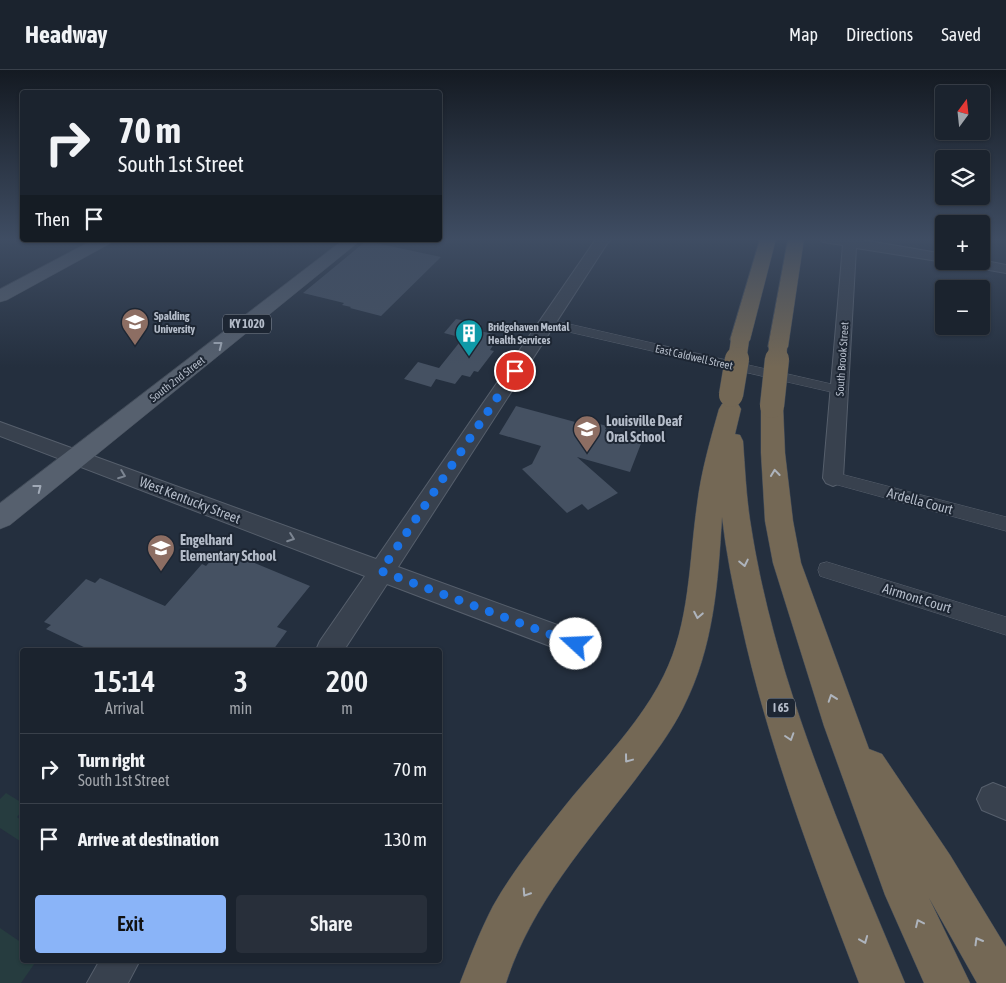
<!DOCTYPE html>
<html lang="en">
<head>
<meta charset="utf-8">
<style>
  body { margin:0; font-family:"Asap Condensed",sans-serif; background:#282f3a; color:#f1f3f6; height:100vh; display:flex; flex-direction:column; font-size:19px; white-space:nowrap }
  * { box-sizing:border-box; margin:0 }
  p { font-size:16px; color:#a0a4aa }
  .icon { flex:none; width:28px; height:28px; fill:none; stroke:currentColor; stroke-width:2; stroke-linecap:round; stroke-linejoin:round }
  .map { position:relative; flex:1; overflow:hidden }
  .sheet { position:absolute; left:20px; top:578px; width:422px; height:315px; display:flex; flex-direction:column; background:#1b232e; border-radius:5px; box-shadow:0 1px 4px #0004,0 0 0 1px #39404a }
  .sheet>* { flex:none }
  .banner { position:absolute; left:20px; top:20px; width:422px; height:152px; border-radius:5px; box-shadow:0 1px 4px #0004,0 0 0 1px #39404a; background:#1b232e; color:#f1f3f6; overflow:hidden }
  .needle { width:32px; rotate:15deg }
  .tools { position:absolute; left:935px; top:15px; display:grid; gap:10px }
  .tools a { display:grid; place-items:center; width:55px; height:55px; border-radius:5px; background:#1b232e; box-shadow:0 1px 4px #0004,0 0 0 1px #39404a; font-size:25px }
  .pin { position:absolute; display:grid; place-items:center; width:42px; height:42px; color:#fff; margin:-21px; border:2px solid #fff; border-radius:50%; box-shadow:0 1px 5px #0007 }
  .me { position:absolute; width:55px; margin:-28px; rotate:290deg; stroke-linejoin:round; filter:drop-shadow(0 0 4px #0008) }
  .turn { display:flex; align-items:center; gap:18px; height:105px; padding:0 15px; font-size:22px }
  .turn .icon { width:65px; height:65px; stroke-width:2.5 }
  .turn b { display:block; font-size:35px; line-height:42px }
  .then { display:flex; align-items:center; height:48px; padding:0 15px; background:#0003; gap:10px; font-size:19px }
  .eta { display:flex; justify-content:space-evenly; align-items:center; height:85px; text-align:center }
  .eta b { font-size:30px; font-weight:600; line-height:35px }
  .cta { display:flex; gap:10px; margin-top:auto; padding:10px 15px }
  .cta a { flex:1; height:58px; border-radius:5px; background:#8ab4f8; color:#111; font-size:20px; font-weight:600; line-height:58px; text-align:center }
  .cta a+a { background:#282f3a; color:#f1f3f6 }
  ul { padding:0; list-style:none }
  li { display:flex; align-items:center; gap:15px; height:70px; padding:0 15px; border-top:1px solid #39404a }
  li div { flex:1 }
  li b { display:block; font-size:19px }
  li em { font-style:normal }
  header { display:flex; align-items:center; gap:30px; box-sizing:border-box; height:70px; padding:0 25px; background:#1b232e; border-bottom:1px solid #39404a }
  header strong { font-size:24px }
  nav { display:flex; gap:28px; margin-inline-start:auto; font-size:18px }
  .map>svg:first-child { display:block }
  .green { fill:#263c3f }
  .building { fill:#455162 }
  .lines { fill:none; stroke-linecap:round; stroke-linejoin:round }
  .minor-casing { stroke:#565f6c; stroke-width:1 }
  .tertiary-casing { stroke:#565f6c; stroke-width:2 }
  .primary-casing { stroke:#414a57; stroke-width:1 }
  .motorway-casing { stroke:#434c59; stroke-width:1 }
  .minor { fill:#38414e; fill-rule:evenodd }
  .tertiary { fill:#38414e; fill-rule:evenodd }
  .primary { fill:#56606e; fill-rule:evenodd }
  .motorway { fill:#746855; fill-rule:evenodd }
  .motorway-bridge-far1-casing { stroke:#434c59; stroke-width:19; stroke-linecap:butt }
  .motorway-bridge-casing { stroke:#434c59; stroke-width:25; stroke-linecap:butt }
  .motorway-bridge-far1 { stroke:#746855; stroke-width:18 }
  .motorway-bridge { stroke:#746855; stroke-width:24 }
  .oneway { stroke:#a1aab7 }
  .oneway2 { stroke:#aeb4bd }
  .oneway3 { stroke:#7c8592 }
  .route { stroke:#1a73e8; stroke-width:9; stroke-dasharray:0 16.2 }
  .labels { text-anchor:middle; stroke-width:4; stroke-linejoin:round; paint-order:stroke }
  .far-poi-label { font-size:11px; font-weight:bold; fill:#b4bcc9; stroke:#1d2633; text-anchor:start }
  .far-street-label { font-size:11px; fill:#b4bcc9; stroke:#1d2633 }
  .shield { fill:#1d2633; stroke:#878f9c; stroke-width:1 }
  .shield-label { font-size:12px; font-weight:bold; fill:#b4bcc9 }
  .poi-label { font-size:14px; font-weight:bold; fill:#b4bcc9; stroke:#1d2633; text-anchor:start }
  .street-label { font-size:14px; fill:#b4bcc9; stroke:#1d2633 }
</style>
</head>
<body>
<header>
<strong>Headway</strong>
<nav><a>Map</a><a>Directions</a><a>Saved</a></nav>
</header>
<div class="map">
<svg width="1006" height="913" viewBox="0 0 1006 913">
  <rect width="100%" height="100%" fill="#242f3e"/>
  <g class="green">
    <polygon points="6,723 19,731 22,728 22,741 17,747 22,751 22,767 20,771 0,758 0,729"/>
    <polygon points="0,858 22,873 22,890 37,890 21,913 0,913"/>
  </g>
  <g class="building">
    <polygon points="366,171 441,187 381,246 350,238 351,237 342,235 344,233 303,223"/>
    <polygon points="456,249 481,254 476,260 493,264 487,272 494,274 490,280 494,281 478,302 474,301 470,307 462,305 455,314 436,309 431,317 404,309 418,292 439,298 463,268 444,263"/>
    <polygon points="516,336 590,356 592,352 607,356 605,360 642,371 630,402 577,387 618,423 588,440 582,434 567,443 522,399 532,394 541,376 499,364"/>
    <polygon points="221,479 310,516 277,557 287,561 273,580 90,580 46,559 51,555 44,552 86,509 95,513 100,508 165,536 202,494 206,496"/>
  </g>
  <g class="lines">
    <g class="minor-casing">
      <g id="minor">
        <polygon points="547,249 840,316 845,317 847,320 845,323 840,324 543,256 541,253"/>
        <polygon points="833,402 1006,447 1006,461 827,412 825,408 827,404"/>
        <polygon points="827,492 1006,547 1006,565 820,506 818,500 820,494"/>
      </g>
    </g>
    <g class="tertiary-casing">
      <g id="tertiary">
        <polygon points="596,169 610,169 398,497 585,565 589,574 585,583 576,586 387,514 344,580 316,580 320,571 365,506 0,366 0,352 376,489"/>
        <polygon points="821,169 857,169 944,184 944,191 948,191 944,192 856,178 843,408 840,413 833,416 826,413 823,408 843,175 823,172"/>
        <polygon points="981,190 1006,195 1006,203 961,195 954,191"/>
        <polygon points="993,713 1006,718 1006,750 982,740 977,729 982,718"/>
        <polygon points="100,890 140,890 128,913 87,913"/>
      </g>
    </g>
    <g class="primary-casing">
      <g id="primary">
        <polygon points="93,170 113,170 111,173 7,230 0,232 0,219"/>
        <polygon points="343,170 361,170 10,455 0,459 0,433"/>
      </g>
    </g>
    <g class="motorway-casing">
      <g id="motorway">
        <polygon points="760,169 776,169 750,270 747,274 740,276 733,274 730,270"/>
        <polygon points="788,169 804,169 788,277 785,281 778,283 771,281 768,277"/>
        <polygon points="772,329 780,331 783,336 785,383 793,451 801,493 869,679 882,684 950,785 1006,877 1006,913 977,913 929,828 970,913 924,913 885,825 824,656 773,493 765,451 761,383 761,336 764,331"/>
        <path d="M730 332 738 334 741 339 735 364 740 365 743 371C745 397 746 424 750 450 774 611 843 764 905 913H859C814 795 768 676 741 552 733 517 726 482 722 447 718 513 714 577 683 638 670 664 652 687 635 710 586 774 531 835 506 913H460C470 887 480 861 493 836 515 797 545 761 573 726 605 688 642 650 664 605 690 553 689 491 697 435 701 402 710 371 719 339L722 334Z"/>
      </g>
    </g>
    <use href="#minor" class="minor"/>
    <use href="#tertiary" class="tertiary"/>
    <use href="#primary" class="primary"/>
    <use href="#motorway" class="motorway"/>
    <g class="motorway-bridge-far1-casing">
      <g id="motorway-bridge-far1">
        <polyline points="737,291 740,270"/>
        <polyline points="777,291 778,277"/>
      </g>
    </g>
    <g class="motorway-bridge-casing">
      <g id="motorway-bridge">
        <polyline points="731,325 737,289"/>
        <polyline points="772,336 777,289"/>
      </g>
    </g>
    <use href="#motorway-bridge-far1" class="motorway-bridge-far1"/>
    <use href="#motorway-bridge" class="motorway-bridge"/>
  </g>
  <defs><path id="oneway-chevron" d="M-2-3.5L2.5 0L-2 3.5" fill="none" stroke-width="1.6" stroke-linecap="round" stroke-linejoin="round" transform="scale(1.25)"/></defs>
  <g class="oneway">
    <use href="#oneway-chevron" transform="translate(219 275) rotate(-38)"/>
    <use href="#oneway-chevron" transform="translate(38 418) rotate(-38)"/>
  </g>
  <g class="oneway2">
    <use href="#oneway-chevron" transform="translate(775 403) rotate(-96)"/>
    <use href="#oneway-chevron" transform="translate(744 493) rotate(78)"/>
    <use href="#oneway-chevron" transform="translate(698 545) rotate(101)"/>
    <use href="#oneway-chevron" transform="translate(832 628) rotate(-109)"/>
    <use href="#oneway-chevron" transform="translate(790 667) rotate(72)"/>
    <use href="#oneway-chevron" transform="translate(628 689) rotate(127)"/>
    <use href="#oneway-chevron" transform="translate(526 823) rotate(123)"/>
    <use href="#oneway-chevron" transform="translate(919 853) rotate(-115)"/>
    <use href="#oneway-chevron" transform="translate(864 870) rotate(68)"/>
    <use href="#oneway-chevron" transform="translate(978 871) rotate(-120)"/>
  </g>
  <g class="oneway3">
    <use href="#oneway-chevron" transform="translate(122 405) rotate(21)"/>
    <use href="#oneway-chevron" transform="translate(291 468) rotate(20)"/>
  </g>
  <linearGradient id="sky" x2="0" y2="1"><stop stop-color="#141a22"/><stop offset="0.57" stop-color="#3f4d63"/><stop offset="1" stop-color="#3f4d63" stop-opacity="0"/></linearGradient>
  <rect width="1006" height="297" fill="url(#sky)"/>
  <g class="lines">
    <polyline class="route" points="515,301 381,501 576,574"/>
  </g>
  <defs>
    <g id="university-pin" transform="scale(1.4375)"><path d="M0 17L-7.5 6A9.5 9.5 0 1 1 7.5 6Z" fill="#8d6e63" stroke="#1d2633"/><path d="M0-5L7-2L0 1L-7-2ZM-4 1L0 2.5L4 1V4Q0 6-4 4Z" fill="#fff"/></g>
    <g id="building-pin" transform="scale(1.4375)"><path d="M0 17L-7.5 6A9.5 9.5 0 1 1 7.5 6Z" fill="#0f9aa8" stroke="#1d2633"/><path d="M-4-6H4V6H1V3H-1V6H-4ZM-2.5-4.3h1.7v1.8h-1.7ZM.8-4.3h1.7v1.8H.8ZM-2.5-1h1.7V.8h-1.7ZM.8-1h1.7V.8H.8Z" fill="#fff"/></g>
    <g id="school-pin" transform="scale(1.4375)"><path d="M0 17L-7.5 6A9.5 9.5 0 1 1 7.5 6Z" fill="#8d6e63" stroke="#1d2633"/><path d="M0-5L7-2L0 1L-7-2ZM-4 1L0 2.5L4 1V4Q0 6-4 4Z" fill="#fff"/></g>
  </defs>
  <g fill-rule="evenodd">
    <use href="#university-pin" x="135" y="252"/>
    <use href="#building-pin" x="469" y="263"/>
    <use href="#school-pin" x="587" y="359"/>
    <use href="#school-pin" x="161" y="478"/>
  </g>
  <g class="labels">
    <g class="far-poi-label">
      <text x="154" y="250">Spalding<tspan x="154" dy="13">University</tspan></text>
      <text x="488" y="261">Bridgehaven Mental<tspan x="488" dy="13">Health Services</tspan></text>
    </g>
    <g class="far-street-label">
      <text transform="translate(694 287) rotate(13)" y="4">East Caldwell Street</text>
      <text transform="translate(842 289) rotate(-86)" y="4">South Brook Street</text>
      <text transform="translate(177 309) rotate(-38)" y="4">South 2nd Street</text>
    </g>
    <g class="shield">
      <rect x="223" y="244.5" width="48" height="19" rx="4"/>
      <rect x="767" y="628.5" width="28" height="19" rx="4"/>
    </g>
    <g class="shield-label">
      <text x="247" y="258">KY 1020</text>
      <text x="781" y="642">I 65</text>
    </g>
    <g class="poi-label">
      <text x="606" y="356">Louisville Deaf<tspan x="606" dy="16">Oral School</tspan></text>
      <text x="180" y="475">Engelhard<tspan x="180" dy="16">Elementary School</tspan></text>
    </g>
    <g class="street-label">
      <text transform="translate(190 430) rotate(21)" y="5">West Kentucky Street</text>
      <text transform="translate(920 431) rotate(15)" y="5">Ardella Court</text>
      <text transform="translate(917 528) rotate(17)" y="5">Airmont Court</text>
    </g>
  </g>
</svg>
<div class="tools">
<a><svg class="needle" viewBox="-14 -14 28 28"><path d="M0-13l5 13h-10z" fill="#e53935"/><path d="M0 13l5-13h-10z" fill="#a0a4aa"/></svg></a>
<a><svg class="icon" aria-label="layers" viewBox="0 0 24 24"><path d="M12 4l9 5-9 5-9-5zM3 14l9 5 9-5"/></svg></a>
<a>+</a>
<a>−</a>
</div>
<div class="pin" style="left:515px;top:301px;background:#d93025"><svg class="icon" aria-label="arrive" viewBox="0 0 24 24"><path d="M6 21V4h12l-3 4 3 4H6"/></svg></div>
<svg class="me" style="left:576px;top:574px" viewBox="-20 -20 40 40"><circle r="19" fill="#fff"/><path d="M0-13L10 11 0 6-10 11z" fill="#1a73e8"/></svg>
<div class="banner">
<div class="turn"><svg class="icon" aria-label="right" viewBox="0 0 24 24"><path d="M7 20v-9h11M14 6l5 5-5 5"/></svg><div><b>70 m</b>South 1st Street</div></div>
<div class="then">Then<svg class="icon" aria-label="arrive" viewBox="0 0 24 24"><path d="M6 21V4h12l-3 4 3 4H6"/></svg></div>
</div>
<section class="sheet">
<div class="eta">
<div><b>15:14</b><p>Arrival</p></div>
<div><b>3</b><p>min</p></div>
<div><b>200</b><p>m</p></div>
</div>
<ul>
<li><svg class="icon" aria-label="right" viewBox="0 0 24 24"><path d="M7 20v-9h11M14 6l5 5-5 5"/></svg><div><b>Turn right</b><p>South 1st Street</p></div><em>70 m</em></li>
<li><svg class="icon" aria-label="arrive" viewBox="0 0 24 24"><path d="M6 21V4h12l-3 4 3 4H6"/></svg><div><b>Arrive at destination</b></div><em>130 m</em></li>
</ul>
<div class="cta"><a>Exit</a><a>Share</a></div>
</section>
</div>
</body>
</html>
